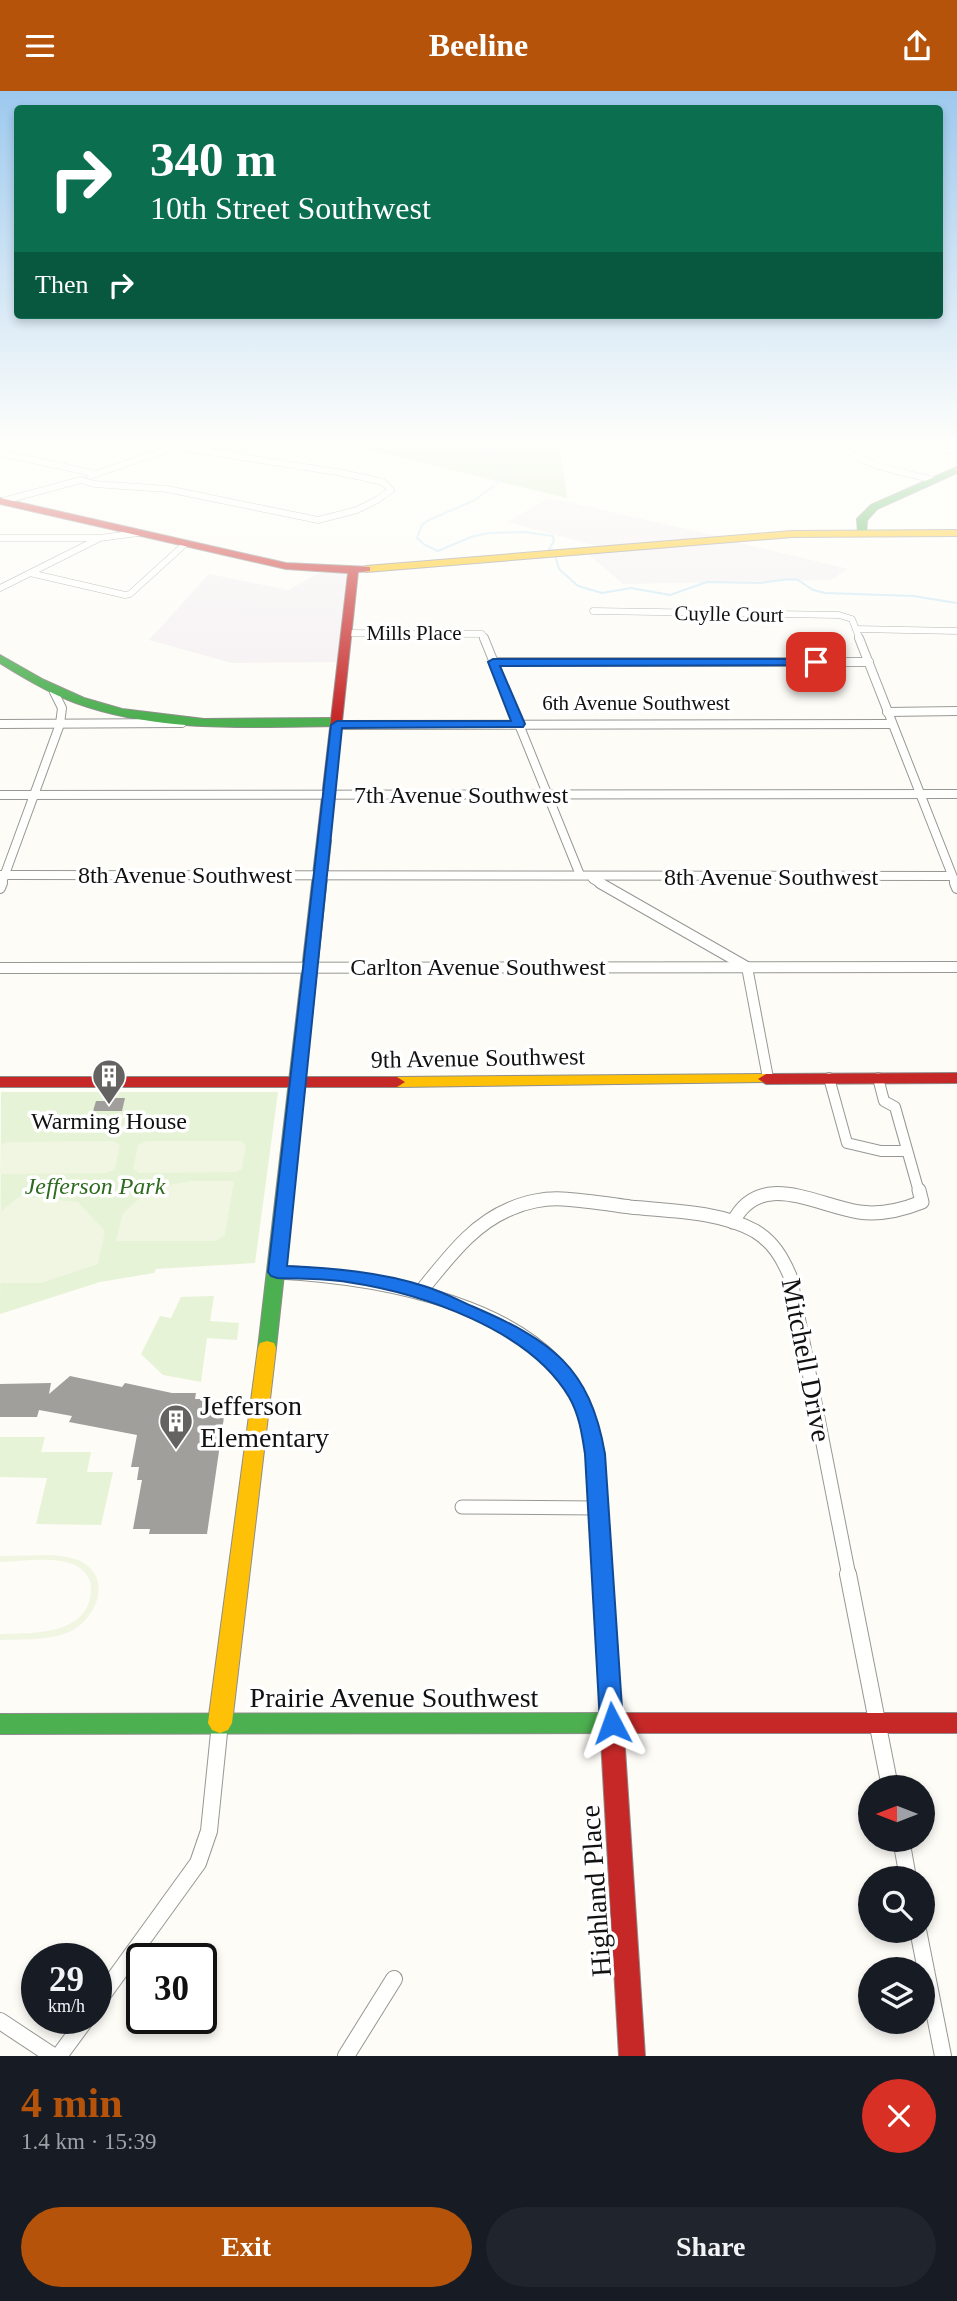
<!DOCTYPE html>
<html lang="en">
<head>
<meta charset="utf-8">
<style>
  body { margin:0; font-family:"Times New Roman",serif; background:#20242c; color:#f1f3f6; height:100vh; display:flex; flex-direction:column; font-size:26px; white-space:nowrap }
  * { box-sizing:border-box; margin:0 }
  p { font-size:23px; color:#9ea1a6 }
  .icon { flex:none; width:38px; height:38px; fill:none; stroke:currentColor; stroke-width:2; stroke-linecap:round; stroke-linejoin:round }
  .map { position:relative; height:1965px; overflow:hidden }
  .side { display:flex; flex-direction:column; background:#171b24; flex:1 }
  .side>* { flex:none }
  .guide { position:absolute; left:14px; top:14px; width:929px; height:214px; border-radius:7px; box-shadow:0 4px 10px #0003; background:#0b6e4f; color:#fff; overflow:hidden }
  .needle { width:46px; rotate:270deg }
  .tools { position:absolute; left:858px; top:1684px; display:grid; gap:14px }
  .tools a { display:grid; place-items:center; width:77px; height:77px; border-radius:50%; background:#171b24; box-shadow:0 4px 10px #0003; font-size:35px }
  .speed { position:absolute; left:21px; top:1852px; display:flex; gap:14px; font-size:35px; font-weight:700; text-align:center }
  .speed>* { display:grid; place-content:center; width:91px; height:91px; border-radius:50%; background:#171b24; box-shadow:0 4px 10px #0003; line-height:1 }
  .speed small { font-size:18px; font-weight:400 }
  .speed .limit { border:4px solid #111; border-radius:10px; background:#fff; color:#111 }
  .pin { position:absolute; display:grid; place-items:center; width:60px; height:60px; color:#fff; margin:-30px; border-radius:14px; box-shadow:0 4px 10px #0006 }
  .me { position:absolute; width:77px; margin:-38px; rotate:356deg; stroke-linejoin:round; filter:drop-shadow(0 0 5px #0008) }
  .turn { display:flex; align-items:center; gap:24px; height:147px; padding:0 21px; font-size:32px }
  .turn .icon { width:91px; height:91px; stroke-width:2.5 }
  .turn b { display:block; font-size:49px; line-height:60px }
  .then { display:flex; align-items:center; height:66px; padding:0 21px; background:#0003; gap:14px; font-size:26px }
  .round { display:grid; place-items:center; flex:none; width:74px; height:74px; border-radius:37px; background:#20242c }
  .summary { display:flex; align-items:center; justify-content:space-between; height:119px; padding:0 21px }
  h1 { font-size:42px; font-weight:600; line-height:52px; color:#b45309 }
  .action { display:flex; gap:14px; margin-top:auto; padding:14px 21px }
  .action a { flex:1; height:80px; border-radius:42px; background:#b45309; color:#fff; font-size:28px; font-weight:600; line-height:80px; text-align:center }
  .action a+a { background:#20242c; color:#f1f3f6 }
  header { display:flex; justify-content:space-between; align-items:center; height:91px; padding:0 21px; background:#b45309; color:#fff; font-size:32px; font-weight:600 }
  .map>svg:first-child { display:block }
  .industrial { fill:#f5f0f3 }
  .green { fill:#e7f3d7 }
  .forest { fill:#d8eac5 }
  .pitch { fill:#f0f6e1 }
  .lines { fill:none; stroke-linecap:round; stroke-linejoin:round }
  .stream { stroke:#cde8f7; stroke-width:2 }
  .building { fill:#a19f9c }
  .street-far4-casing { stroke:#979795; stroke-width:7 }
  .street-far3-casing { stroke:#979795; stroke-width:10 }
  .street-far2-casing { stroke:#979795; stroke-width:12 }
  .street-far1-casing { stroke:#979795; stroke-width:15 }
  .street-casing { stroke:#979795; stroke-width:18 }
  .fast-casing { stroke:#8e8d8b; stroke-width:2 }
  .slow-casing { stroke:#8e8d8b; stroke-width:2 }
  .jam-casing { stroke:#8e8d8b; stroke-width:2 }
  .street-far4 { stroke:#fffffe; stroke-width:6 }
  .street-far3 { stroke:#fffffe; stroke-width:8 }
  .street-far2 { stroke:#fffffe; stroke-width:10 }
  .street-far1 { stroke:#fffffe; stroke-width:13 }
  .street { stroke:#fffffe; stroke-width:16 }
  .fast { fill:#4caf50; fill-rule:evenodd }
  .slow { fill:#ffc107; fill-rule:evenodd }
  .jam { fill:#c62828; fill-rule:evenodd }
  .route { fill:#1a73e8; stroke:#114b97; stroke-width:2 }
  .labels { text-anchor:middle; stroke-width:7; stroke-linejoin:round; paint-order:stroke }
  .far-street-label { font-size:21px; fill:#111; stroke:#fff }
  .street-label { font-size:24px; fill:#111; stroke:#fff }
  .poi-label { font-size:24px; fill:#111; stroke:#fff }
  .park-label { font-size:24px; font-style:italic; fill:#2f6b1f; stroke:#fff }
  .near-street-label { font-size:28px; fill:#111; stroke:#fff }
  .near-poi-label { font-size:28px; fill:#111; stroke:#fff; text-anchor:start }
</style>
</head>
<body>
<header><svg class="icon" aria-label="menu" viewBox="0 0 24 24"><path d="M4 6h16M4 12h16M4 18h16"/></svg>Beeline<svg class="icon" aria-label="share" viewBox="0 0 24 24"><path d="M12 15V3M7 8l5-5 5 5M5 13v7h14v-7"/></svg></header>
<div class="map">
<svg width="957" height="1965" viewBox="0 0 957 1965">
  <rect width="100%" height="100%" fill="#fdfcf7"/>
  <g class="industrial">
    <polygon points="549,407 722,446 601,456 507,431"/>
    <polygon points="732,450 848,478 831,489 623,493 588,463"/>
    <polygon points="358,480 348,571 232,572 149,549 209,483 288,499 319,482"/>
  </g>
  <g class="green">
    <polygon points="203,352 264,352 245,365 198,357"/>
    <polygon points="1,1001 278,1001 255,1172 156,1178 154,1182 100,1191 0,1223"/>
    <polygon points="214,1205 210,1230 239,1232 237,1249 207,1247 201,1291 163,1284 141,1263 160,1225 171,1227 181,1206"/>
    <polygon points="0,1346 45,1346 41,1361 91,1361 87,1381 113,1381 101,1434 36,1433 47,1387 0,1386"/>
  </g>
  <polygon class="forest" points="340,352 559,352 567,407"/>
  <g class="pitch">
    <polygon points="114,1050 120,1054 115,1078 107,1082 0,1083 1,1054 9,1051"/>
    <polygon points="146,1050 241,1050 246,1054 242,1078 236,1081 139,1082 133,1078 138,1054"/>
    <polygon points="191,1090 234,1090 225,1144 216,1150 116,1150 123,1122 150,1098"/>
    <polygon points="20,1105 78,1111 105,1140 98,1173 41,1192 0,1192 0,1121"/>
    <path d="M53 1464C66 1466 80 1467 89 1476 110 1496 93 1529 71 1540 49 1550 23 1548 0 1549V1543C33 1542 88 1545 91 1500 92 1488 85 1479 75 1474 53 1465 23 1470 0 1471V1465Z"/>
  </g>
  <g class="lines">
    <g class="stream">
      <polyline points="492,352 481,363 504,377 504,384 497,392"/>
      <polyline points="494,395 473,410 429,429 422,434 417,447 425,454 438,460 471,446 488,442 525,441 553,445 554,450 549,458 553,460"/>
      <polyline points="555,464 559,478 578,495 602,502 631,497 670,504 707,491 760,492 789,488 798,489 813,499 825,502 913,505 957,512"/>
    </g>
  </g>
  <g class="building">
    <polygon points="111,1007 125,1007 122,1020 93,1020 96,1010 110,1010"/>
    <polygon points="70,1285 122,1296 125,1292 172,1302 196,1302 195,1308 214,1308 212,1319 225,1319 207,1443 149,1443 150,1438 133,1438 142,1389 137,1389 139,1376 131,1376 137,1344 69,1331 72,1325 39,1319 37,1326 0,1326 0,1293 51,1292 49,1303"/>
  </g>
  <g class="lines">
    <g class="street-far4-casing">
      <g id="street-far4">
        <path d="M837 352C864 376 899 380 933 389"/>
        <polyline points="923,352 957,361"/>
        <polyline points="0,362 97,383"/>
        <polyline points="90,385 171,357"/>
        <polyline points="3,410 81,389 94,393 167,398 318,429 357,419 377,409 391,399 383,391 343,382 152,352"/>
        <polyline points="0,447 100,447 138,442"/>
        <polyline points="30,482 125,504 130,503 185,453"/>
        <polyline points="0,497 98,448"/>
        <polyline points="593,520 839,524 852,528 860,549"/>
        <polyline points="856,538 957,540"/>
        <polyline points="347,542 482,543 484,549"/>
      </g>
    </g>
    <g class="street-far3-casing">
      <g id="street-far3">
        <polyline points="484,547 580,784"/>
        <polyline points="859,547 956,794"/>
        <polyline points="493,571 869,571"/>
        <polyline points="887,621 957,620"/>
        <polyline points="0,633 182,632"/>
        <polyline points="337,634 892,633"/>
        <polyline points="0,704 957,703"/>
        <polyline points="0,784 952,785"/>
        <polyline points="593,788 603,794"/>
        <polyline points="1,794 60,633 62,617 54,601"/>
      </g>
    </g>
    <g class="street-far2-casing">
      <g id="street-far2">
        <polyline points="600,792 747,876 768,987"/>
        <polyline points="955,792 957,797"/>
        <polyline points="0,797 2,792"/>
        <polyline points="0,877 957,876"/>
        <polyline points="829,987 847,1052 881,1060 907,1060"/>
        <polyline points="878,987 884,1010 895,1016 919,1101"/>
      </g>
    </g>
    <g class="street-far1-casing">
      <g id="street-far1">
        <path d="M733 1131C760 1078 815 1114 859 1121 880 1124 902 1119 922 1111L919 1099"/>
        <path d="M277 1181C373 1186 544 1212 584 1316 603 1365 599 1432 603 1485"/>
        <path d="M421 1200C447 1169 471 1134 510 1118 525 1111 545 1107 562 1108 584 1109 608 1113 630 1116 670 1120 719 1120 755 1140 773 1151 782 1166 790 1185L849 1485"/>
        <polyline points="462,1416 598,1417"/>
      </g>
    </g>
    <g class="street-casing">
      <g id="street">
        <polyline points="603,1483 612,1632"/>
        <polyline points="848,1483 890,1696"/>
        <polyline points="901,1748 908,1787"/>
        <polyline points="918,1839 943,1965"/>
        <polyline points="96,1913 198,1772 209,1740 220,1632"/>
        <polyline points="0,1930 53,1965"/>
        <polyline points="59,1965 87,1927"/>
        <polyline points="346,1965 394,1888"/>
      </g>
    </g>
    <g class="fast-casing">
      <g id="fast">
        <polygon points="957,376 957,382 877,418 867,429 866,443 858,441 857,428 871,414"/>
        <path d="M0 564 44 589 84 607 122 618 204 628 337 627 343 631 337 635C250 636 159 642 76 612 49 602 24 587 0 572Z"/>
        <polygon points="324,745 331,749 276,1257 274,1262 267,1264 260,1262 258,1257 317,749"/>
        <polygon points="623,1622 631,1625 635,1632 631,1639 623,1642 0,1643 0,1623"/>
      </g>
    </g>
    <g class="slow-casing">
      <g id="slow">
        <polygon points="957,439 957,445 792,446 366,481 361,478 366,475 792,440"/>
        <polygon points="766,983 772,985 774,988 772,991 397,996 389,991 397,986"/>
        <polygon points="267,1250 274,1252 276,1257 232,1632 228,1639 220,1642 212,1639 208,1632 258,1257 260,1252"/>
      </g>
    </g>
    <g class="jam-casing">
      <g id="jam">
        <polygon points="0,407 286,472 370,476 370,480 358,481 329,752 324,753 317,749 348,482 286,478 0,413"/>
        <polygon points="957,982 957,992 766,993 758,988 766,983"/>
        <polygon points="0,986 397,986 405,991 397,996 0,996"/>
        <polygon points="612,1622 618,1624 623,1622 957,1622 957,1642 624,1642 645,1965 619,1965 600,1632 604,1625"/>
      </g>
    </g>
    <use href="#street-far4" class="street-far4"/>
    <use href="#street-far3" class="street-far3"/>
    <use href="#street-far2" class="street-far2"/>
    <use href="#street-far1" class="street-far1"/>
    <use href="#street" class="street"/>
    <use href="#fast" class="fast"/>
    <use href="#slow" class="slow"/>
    <use href="#jam" class="jam"/>
  </g>
  <linearGradient id="sky" x2="0" y2="1"><stop stop-color="#9dc9ee"/><stop offset="0.56" stop-color="#fefefb"/><stop offset="1" stop-color="#fefefb" stop-opacity="0"/></linearGradient>
  <rect width="957" height="627" fill="url(#sky)"/>
  <path class="route" d="M816 568 822 571 820 574 500 575 525 633 523 636 342 637 287 1175C333 1177 380 1181 424 1195 441 1200 458 1209 474 1216 550 1249 590 1275 605 1363L623 1632 620 1639 612 1642 603 1639 600 1632 585 1363C582 1343 579 1323 569 1306 529 1238 421 1202 347 1191 324 1187 300 1188 277 1187L271 1185 268 1181 331 634 337 630H511L488 571 493 568Z"/>
  <defs>
    <g id="building-pin" transform="scale(1.75)"><path d="M0 17L-7.5 6A9.5 9.5 0 1 1 7.5 6Z" fill="#646362" stroke="#fff"/><path d="M-4-6H4V6H1V3H-1V6H-4ZM-2.5-4.3h1.7v1.8h-1.7ZM.8-4.3h1.7v1.8H.8ZM-2.5-1h1.7V.8h-1.7ZM.8-1h1.7V.8H.8Z" fill="#fff"/></g>
  </defs>
  <g fill-rule="evenodd">
    <use href="#building-pin" x="109" y="985"/>
    <use href="#building-pin" x="176" y="1330"/>
  </g>
  <g class="labels">
    <g class="far-street-label">
      <text transform="translate(729 523) rotate(1)" y="7">Cuylle Court</text>
      <text x="414" y="549">Mills Place</text>
      <text x="636" y="619">6th Avenue Southwest</text>
    </g>
    <g class="street-label">
      <text x="461" y="712">7th Avenue Southwest</text>
      <text x="185" y="792">8th Avenue Southwest</text>
      <text x="771" y="794">8th Avenue Southwest</text>
      <text x="478" y="884">Carlton Avenue Southwest</text>
      <text transform="translate(478 967) rotate(-1)" y="8">9th Avenue Southwest</text>
    </g>
    <g class="poi-label">
      <text x="109" y="1038">Warming House</text>
    </g>
    <g class="park-label">
      <text x="95" y="1103">Jefferson Park</text>
    </g>
    <g class="near-street-label">
      <text transform="translate(807 1269) rotate(79)" y="10">Mitchell Drive</text>
      <text x="394" y="1616">Prairie Avenue Southwest</text>
      <text transform="translate(595 1800) rotate(-94)" y="10">Highland Place</text>
    </g>
    <g class="near-poi-label">
      <text x="200" y="1324">Jefferson<tspan x="200" dy="32">Elementary</tspan></text>
    </g>
  </g>
</svg>
<div class="tools">
<a><svg class="needle" viewBox="-14 -14 28 28"><path d="M0-13l5 13h-10z" fill="#e53935"/><path d="M0 13l5-13h-10z" fill="#9ea1a6"/></svg></a>
<a><svg class="icon" aria-label="search" viewBox="0 0 24 24"><circle cx="10" cy="10" r="6"/><path d="M15 15l6 6"/></svg></a>
<a><svg class="icon" aria-label="layers" viewBox="0 0 24 24"><path d="M12 4l9 5-9 5-9-5zM3 14l9 5 9-5"/></svg></a>
</div>
<div class="speed"><div>29<small>km/h</small></div><div class="limit">30</div></div>
<div class="pin" style="left:816px;top:571px;background:#d93025"><svg class="icon" aria-label="arrive" viewBox="0 0 24 24"><path d="M6 21V4h12l-3 4 3 4H6"/></svg></div>
<svg class="me" style="left:612px;top:1632px" viewBox="-20 -20 40 40"><path d="M0-17L14 15 0 8-14 15z" fill="#1a73e8" stroke="#fff" stroke-width="4"/></svg>
<div class="guide">
<div class="turn"><svg class="icon" aria-label="right" viewBox="0 0 24 24"><path d="M7 20v-9h11M14 6l5 5-5 5"/></svg><div><b>340 m</b>10th Street Southwest</div></div>
<div class="then">Then<svg class="icon" aria-label="right" viewBox="0 0 24 24"><path d="M7 20v-9h11M14 6l5 5-5 5"/></svg></div>
</div>
</div>
<section class="side">
<div class="summary"><div><h1>4 min</h1><p>1.4 km · 15:39</p></div><a class="round" style="background:#d93025;color:#fff"><svg class="icon" aria-label="close" viewBox="0 0 24 24"><path d="M6 6l12 12M18 6L6 18"/></svg></a></div>
<div class="action"><a>Exit</a><a>Share</a></div>
</section>
</body>
</html>
